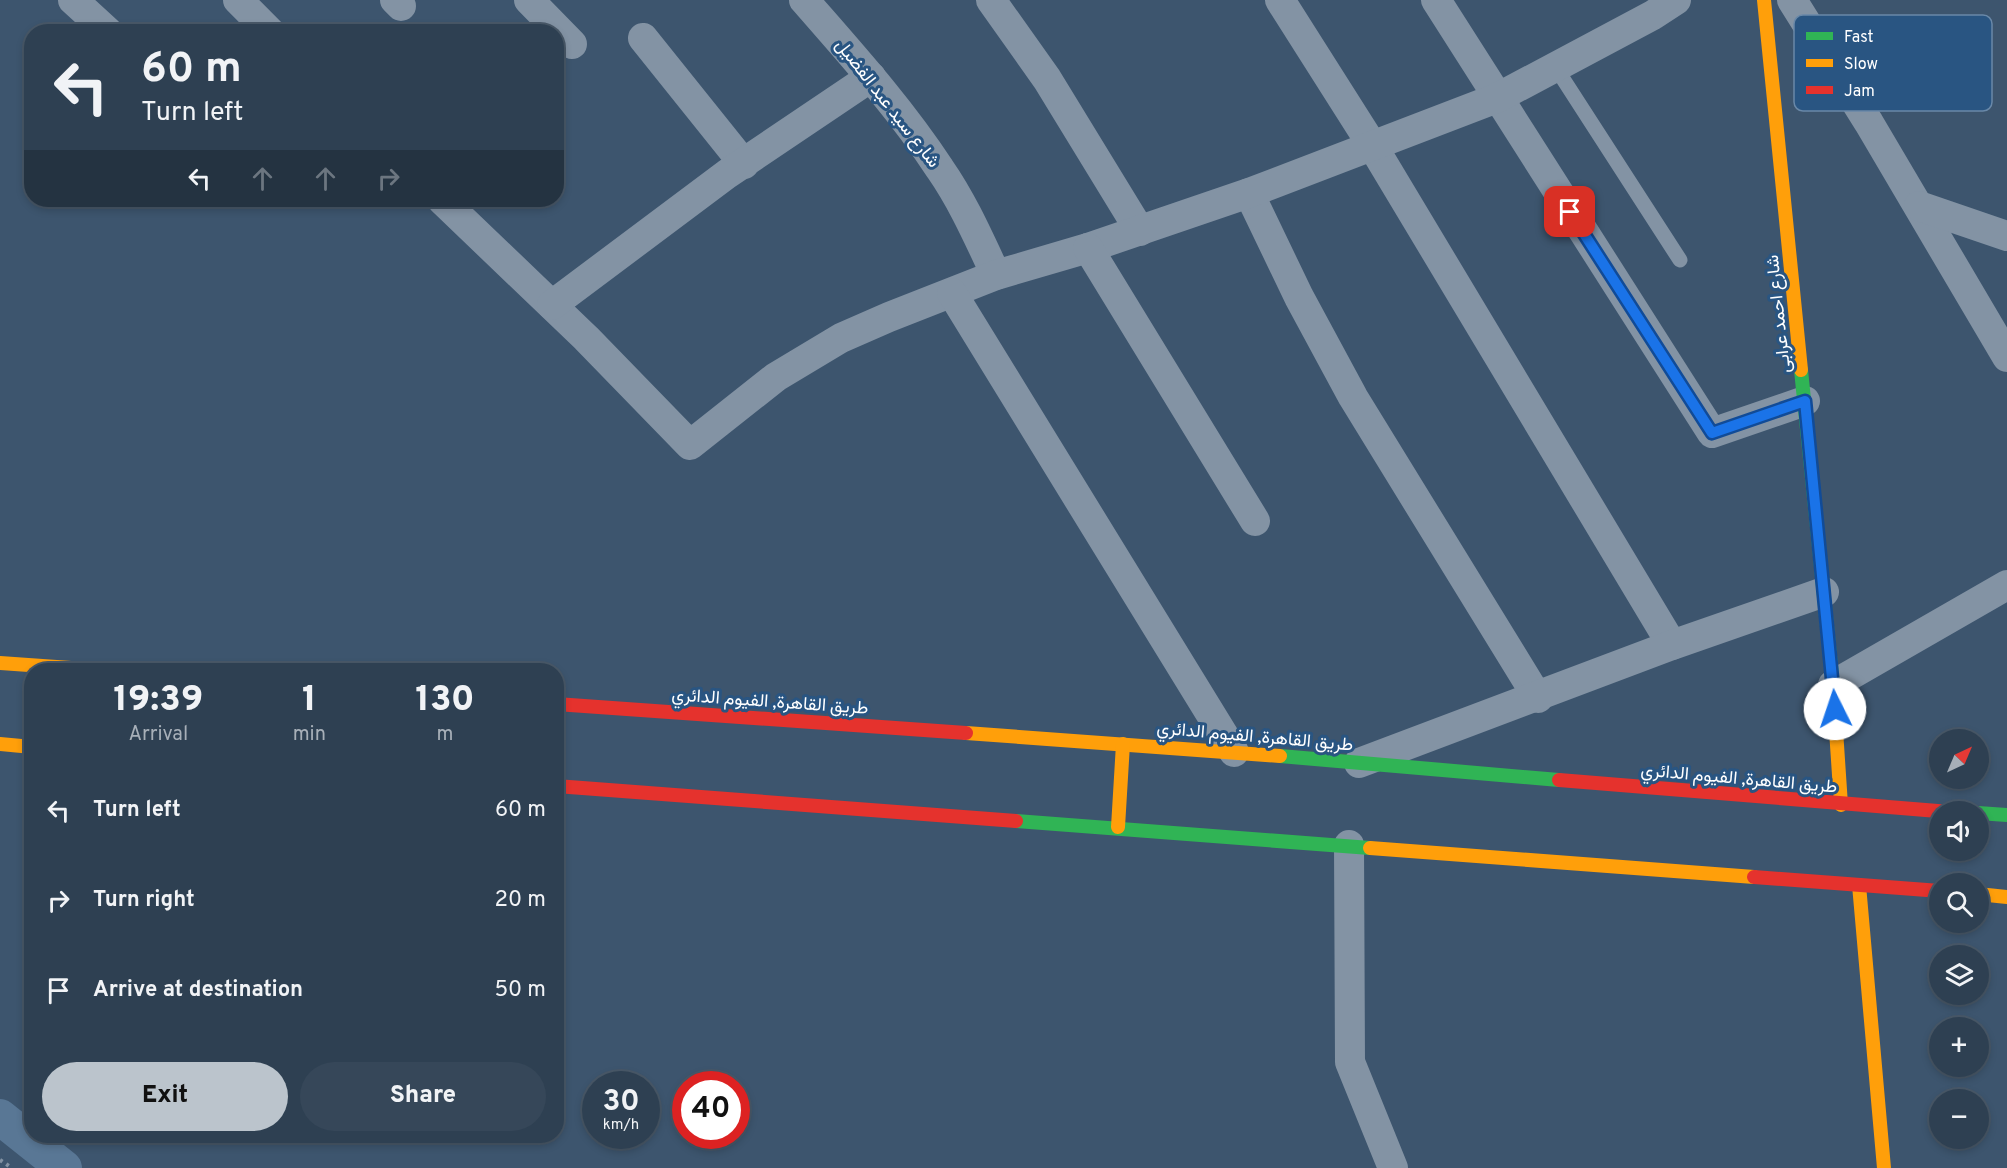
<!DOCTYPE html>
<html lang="en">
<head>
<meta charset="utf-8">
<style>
  body { margin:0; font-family:Overpass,Vazirmatn,sans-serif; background:#364759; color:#f1f3f6; height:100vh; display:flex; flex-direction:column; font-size:22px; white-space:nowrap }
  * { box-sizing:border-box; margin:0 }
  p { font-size:20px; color:#a7afb8 }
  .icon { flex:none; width:33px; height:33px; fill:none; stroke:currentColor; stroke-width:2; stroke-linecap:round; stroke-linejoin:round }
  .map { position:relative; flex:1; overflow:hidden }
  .side { position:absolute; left:24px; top:663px; width:540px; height:480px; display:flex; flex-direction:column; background:#2e4052; border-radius:24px; box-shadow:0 3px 9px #0003,0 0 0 2px #495969 }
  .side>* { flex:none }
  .guide { position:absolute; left:24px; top:24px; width:540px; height:183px; border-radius:24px; box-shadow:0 3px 9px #0003,0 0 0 2px #495969; background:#2e4052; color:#f1f3f6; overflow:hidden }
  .needle { width:39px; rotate:44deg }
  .tools { position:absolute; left:1929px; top:729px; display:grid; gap:12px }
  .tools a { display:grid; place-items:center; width:60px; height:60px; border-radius:50%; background:#2e4052; box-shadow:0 3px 9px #0003,0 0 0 2px #495969; font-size:30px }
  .speed { position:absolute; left:582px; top:1071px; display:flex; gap:12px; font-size:30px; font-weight:700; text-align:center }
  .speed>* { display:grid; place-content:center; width:78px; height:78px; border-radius:50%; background:#2e4052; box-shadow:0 3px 9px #0003,0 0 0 2px #495969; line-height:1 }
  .speed small { font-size:15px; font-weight:400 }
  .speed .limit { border:9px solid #d22; background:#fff; color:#111 }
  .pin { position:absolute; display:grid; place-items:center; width:51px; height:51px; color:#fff; margin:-26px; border-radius:12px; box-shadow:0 3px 9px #0006 }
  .me { position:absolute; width:66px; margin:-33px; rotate:356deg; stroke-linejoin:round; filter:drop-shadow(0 0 4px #0008) }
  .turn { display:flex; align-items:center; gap:21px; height:126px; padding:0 18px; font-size:27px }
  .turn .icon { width:78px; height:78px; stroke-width:2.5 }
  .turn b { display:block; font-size:42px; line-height:51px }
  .lanes { display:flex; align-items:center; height:57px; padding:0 18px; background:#0003; justify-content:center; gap:30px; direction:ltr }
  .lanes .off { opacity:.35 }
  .eta { display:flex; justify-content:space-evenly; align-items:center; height:102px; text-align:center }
  .eta b { font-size:36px; font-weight:800; line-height:42px }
  .button { display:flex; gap:12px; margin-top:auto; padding:12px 18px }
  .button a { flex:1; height:69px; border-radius:36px; background:#bbc4cc; color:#111; font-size:24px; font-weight:800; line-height:69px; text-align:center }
  .button a+a { background:#364759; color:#f1f3f6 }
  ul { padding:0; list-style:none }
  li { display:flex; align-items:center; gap:18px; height:90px; padding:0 18px }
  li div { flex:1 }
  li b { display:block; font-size:22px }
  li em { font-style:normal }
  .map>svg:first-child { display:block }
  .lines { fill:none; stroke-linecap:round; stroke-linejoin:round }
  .canal { stroke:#597795; stroke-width:36 }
  .path { stroke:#8393a4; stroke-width:4; stroke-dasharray:3 4.5; stroke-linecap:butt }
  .lane { stroke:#8393a4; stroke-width:15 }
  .street { stroke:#8393a4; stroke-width:30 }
  .fast { stroke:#30b455; stroke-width:14 }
  .slow { stroke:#ff9f0a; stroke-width:14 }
  .jam { stroke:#e5322d; stroke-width:14 }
  .route-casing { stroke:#114b97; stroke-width:15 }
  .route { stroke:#1a73e8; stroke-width:10 }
  .labels { text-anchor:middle; stroke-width:6; stroke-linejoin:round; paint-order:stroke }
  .street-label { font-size:18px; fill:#fff; stroke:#295582 }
  .key { fill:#295582; stroke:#6988a8; stroke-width:1.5 }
  .key-label { font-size:16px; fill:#fff }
</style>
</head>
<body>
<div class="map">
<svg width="2007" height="1168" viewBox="0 0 2007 1168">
  <rect width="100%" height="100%" fill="#3d556e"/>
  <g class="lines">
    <polyline class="canal" points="0,1117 64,1168"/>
    <polyline class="path" points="0,1160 12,1168"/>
    <polyline class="lane" points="1556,68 1680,260"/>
    <g class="street">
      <polyline points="73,0 108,32"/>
      <polyline points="238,0 270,32"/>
      <polyline points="395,0 401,6"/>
      <polyline points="529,0 572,44"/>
      <path d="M804 0C852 55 900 108 940 169 963 202 979 239 996 275"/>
      <polyline points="991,0 1047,79 1140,231"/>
      <polyline points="1280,0 1372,145 1672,645"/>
      <polyline points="1436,0 1712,433 1805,401"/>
      <polyline points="1792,0 1869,123 2007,357"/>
      <polyline points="643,38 744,164"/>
      <polyline points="1249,193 1299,297 1353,397 1538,698"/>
      <polyline points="442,200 586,338 690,445 776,377 841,338 889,317 996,275 1088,248 1249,193 1497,98 1653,15 1676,0"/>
      <polyline points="1919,206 2007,236"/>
      <polyline points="1088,248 1255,521"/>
      <polyline points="952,293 1234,752"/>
      <polyline points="552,305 727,174 871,77"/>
      <polyline points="1833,685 2007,585"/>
      <polyline points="1359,763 1672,645 1824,592"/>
      <polyline points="1349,845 1350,1062 1393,1168"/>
    </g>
    <g class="fast">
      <polyline points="1801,370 1833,685"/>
      <polyline points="1280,756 1559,780"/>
      <polyline points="1978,813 2007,815"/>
      <polyline points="1016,821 1370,848"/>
    </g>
    <g class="slow">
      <polyline points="1764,0 1801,370"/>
      <polyline points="0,663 99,670"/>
      <polyline points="1833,685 1841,805"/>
      <polyline points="966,733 1280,756"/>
      <polyline points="0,744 32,747"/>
      <polyline points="1118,827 1123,744"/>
      <polyline points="1370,848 1754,877"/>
      <polyline points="1859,885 1884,1168"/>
      <polyline points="1978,894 2007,897"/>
    </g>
    <g class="jam">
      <polyline points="556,704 966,733"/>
      <polyline points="1559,780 1950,812"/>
      <polyline points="556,786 1016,821"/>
      <polyline points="1754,877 1940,891"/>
    </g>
  </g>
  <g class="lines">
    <g class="route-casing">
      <polyline id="route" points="1570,212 1712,433 1805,401 1835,709"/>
    </g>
    <use href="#route" class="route"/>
  </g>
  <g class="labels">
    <g class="street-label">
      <text transform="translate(888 103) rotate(52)" y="6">شارع سيد عبد الفضيل</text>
      <text transform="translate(1778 314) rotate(-96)" y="6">شارع احمد عرابى</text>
      <text transform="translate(770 701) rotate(4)" y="6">طريق القاهرة, الفيوم الدائري</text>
      <text transform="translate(1255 736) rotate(5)" y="6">طريق القاهرة, الفيوم الدائري</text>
      <text transform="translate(1739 778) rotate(5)" y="6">طريق القاهرة, الفيوم الدائري</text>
    </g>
  </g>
  <rect x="1794" y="15" width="198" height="96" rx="9" class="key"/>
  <rect x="1806" y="32" width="27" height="8" fill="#30b455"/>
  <rect x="1806" y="59" width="27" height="8" fill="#ff9f0a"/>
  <rect x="1806" y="86" width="27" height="8" fill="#e5322d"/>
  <g class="key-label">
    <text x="1844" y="42">Fast</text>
    <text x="1844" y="69">Slow</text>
    <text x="1844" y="96">Jam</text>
  </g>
</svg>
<div class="tools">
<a><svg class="needle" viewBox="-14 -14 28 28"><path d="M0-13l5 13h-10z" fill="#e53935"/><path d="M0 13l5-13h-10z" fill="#a7afb8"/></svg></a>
<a><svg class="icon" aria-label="sound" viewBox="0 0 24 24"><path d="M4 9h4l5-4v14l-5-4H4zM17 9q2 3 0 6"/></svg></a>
<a><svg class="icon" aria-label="search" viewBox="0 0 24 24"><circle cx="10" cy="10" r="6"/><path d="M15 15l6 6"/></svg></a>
<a><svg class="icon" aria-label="layers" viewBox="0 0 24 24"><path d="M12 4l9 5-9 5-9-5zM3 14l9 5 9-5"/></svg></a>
<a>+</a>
<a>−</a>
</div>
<div class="speed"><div>30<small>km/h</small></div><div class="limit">40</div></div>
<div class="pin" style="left:1570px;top:212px;background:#d93025"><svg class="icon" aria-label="arrive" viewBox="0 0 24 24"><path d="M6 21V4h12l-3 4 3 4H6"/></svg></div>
<svg class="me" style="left:1835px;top:709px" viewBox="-20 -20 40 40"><circle r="19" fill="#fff"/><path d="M0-13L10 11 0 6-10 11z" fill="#1a73e8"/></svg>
<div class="guide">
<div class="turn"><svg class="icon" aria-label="left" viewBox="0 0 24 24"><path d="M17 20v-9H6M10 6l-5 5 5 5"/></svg><div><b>60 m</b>Turn left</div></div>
<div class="lanes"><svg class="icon" aria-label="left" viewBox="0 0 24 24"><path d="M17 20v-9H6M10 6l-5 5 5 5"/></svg><svg class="icon off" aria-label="ahead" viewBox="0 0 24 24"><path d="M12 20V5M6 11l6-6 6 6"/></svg><svg class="icon off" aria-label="ahead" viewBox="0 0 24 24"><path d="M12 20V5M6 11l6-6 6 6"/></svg><svg class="icon off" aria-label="right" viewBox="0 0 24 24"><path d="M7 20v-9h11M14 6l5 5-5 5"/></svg></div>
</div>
<section class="side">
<div class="eta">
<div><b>19:39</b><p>Arrival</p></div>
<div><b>1</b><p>min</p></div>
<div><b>130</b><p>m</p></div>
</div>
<ul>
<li><svg class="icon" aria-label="left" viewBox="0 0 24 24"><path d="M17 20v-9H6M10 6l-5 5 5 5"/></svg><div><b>Turn left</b></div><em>60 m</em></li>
<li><svg class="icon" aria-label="right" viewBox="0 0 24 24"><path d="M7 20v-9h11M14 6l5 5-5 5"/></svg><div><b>Turn right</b></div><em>20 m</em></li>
<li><svg class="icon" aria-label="arrive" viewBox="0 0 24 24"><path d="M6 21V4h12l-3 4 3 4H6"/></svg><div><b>Arrive at destination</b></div><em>50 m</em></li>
</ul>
<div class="button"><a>Exit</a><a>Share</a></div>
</section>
</div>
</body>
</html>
